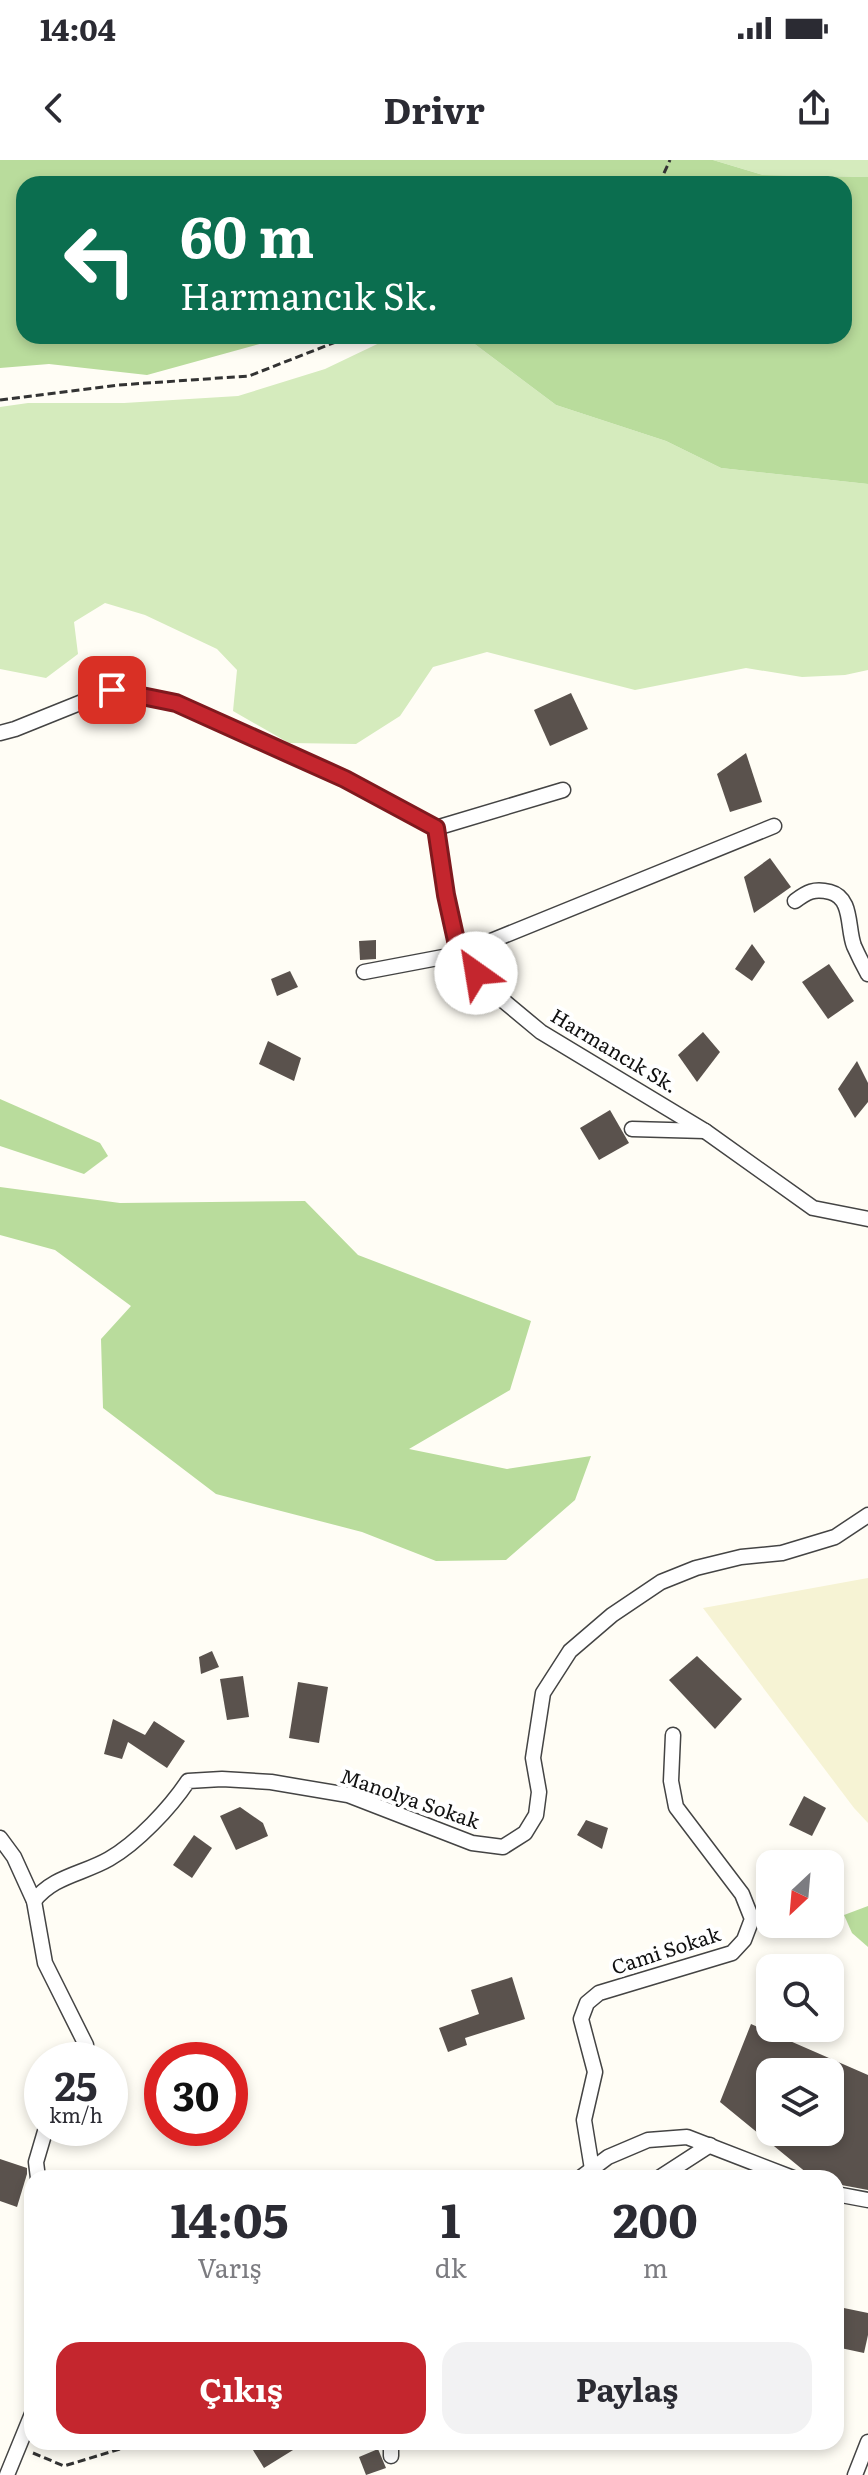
<!DOCTYPE html>
<html lang="tr">
<head>
<meta charset="utf-8">
<style>
  body { margin:0; font-family:Literata,serif; background:#f2f2f3; color:#2b2b33; height:100vh; display:flex; flex-direction:column; font-size:30px; white-space:nowrap }
  * { box-sizing:border-box; margin:0 }
  p { font-size:26px; color:#7c7c81 }
  .icon { flex:none; width:44px; height:44px; fill:none; stroke:currentColor; stroke-width:2; stroke-linecap:round; stroke-linejoin:round }
  .map { position:relative; flex:1; overflow:hidden }
  .details { position:absolute; left:24px; top:2010px; width:820px; height:280px; display:flex; flex-direction:column; background:#fff; border-radius:24px; box-shadow:0 4px 12px #0003 }
  .details>* { flex:none }
  .banner { position:absolute; left:16px; top:16px; width:836px; height:168px; border-radius:24px; box-shadow:0 4px 12px #0003; background:#0b6e4f; color:#fff; overflow:hidden }
  .needle { width:52px; rotate:206deg }
  .controls { position:absolute; left:756px; top:1690px; display:grid; gap:16px }
  .controls a { display:grid; place-items:center; width:88px; height:88px; border-radius:16px; background:#fff; box-shadow:0 4px 12px #0003; font-size:40px }
  .speed { position:absolute; left:24px; top:1882px; display:flex; gap:16px; font-size:40px; font-weight:700; text-align:center }
  .speed>* { display:grid; place-content:center; width:104px; height:104px; border-radius:50%; background:#fff; box-shadow:0 4px 12px #0003; line-height:1 }
  .speed small { font-size:20px; font-weight:400 }
  .speed .limit { border:12px solid #d22; background:#fff; color:#111 }
  .pin { position:absolute; display:grid; place-items:center; width:68px; height:68px; color:#fff; margin:-34px; border-radius:16px; box-shadow:0 4px 12px #0006 }
  .me { position:absolute; width:88px; margin:-44px; rotate:328deg; stroke-linejoin:round; filter:drop-shadow(0 0 6px #0008) }
  .turn { display:flex; align-items:center; gap:28px; height:168px; padding:0 32px; font-size:36px }
  .turn .icon { width:104px; height:104px; stroke-width:2.5 }
  .turn b { display:block; font-size:56px; line-height:68px }
  .eta { display:flex; justify-content:space-evenly; align-items:center; height:136px; text-align:center }
  .eta b { font-size:48px; font-weight:700; line-height:56px }
  .button { display:flex; gap:16px; margin-top:auto; padding:16px 32px }
  .button a { flex:1; height:92px; border-radius:24px; background:#c4262e; color:#fff; font-size:32px; font-weight:700; line-height:92px; text-align:center }
  .button a+a { background:#f2f2f3; color:#2b2b33 }
  .status { display:flex; justify-content:space-between; align-items:center; height:56px; padding:0 40px; background:#fff; direction:ltr }
  .status svg { height:22px; fill:currentColor }
  header { display:flex; justify-content:space-between; align-items:center; height:104px; padding:0 32px; background:#fff; font-size:36px; font-weight:700 }
  .map>svg:first-child { display:block }
  .farmland { fill:#f6f3d4 }
  .green { fill:#d5ebbd }
  .forest { fill:#b9dc9c }
  .building { fill:#5a524d; fill-rule:evenodd }
  .lines { fill:none; stroke-linecap:round; stroke-linejoin:round }
  .minor-casing { stroke:#444; stroke-width:17 }
  .path { stroke:#333; stroke-width:3; stroke-dasharray:8 4; stroke-linecap:butt }
  .minor { stroke:#fff; stroke-width:14 }
  .route-casing { stroke:#7f191e; stroke-width:20 }
  .route { stroke:#c4262e; stroke-width:14 }
  .labels { text-anchor:middle; stroke-width:8; stroke-linejoin:round; paint-order:stroke }
  .street-label { font-size:20px; fill:#111; stroke:#fff }
</style>
</head>
<body>
<div class="status"><b>14:04</b><svg viewBox="0 0 49 12"><path d="M0 12V9h3v3zM5 12V6h3v6zM10 12V3h3v9zM15 12V0h3v12zM26 1h20v11H26zM47 4h2v5h-2z"/></svg></div>
<header><svg class="icon" aria-label="back" viewBox="0 0 24 24"><path d="M15 5l-7 7 7 7"/></svg>Drivr<svg class="icon" aria-label="share" viewBox="0 0 24 24"><path d="M12 15V3M7 8l5-5 5 5M5 13v7h14v-7"/></svg></header>
<div class="map">
<svg width="868" height="2315" viewBox="0 0 868 2315">
  <rect width="100%" height="100%" fill="#fffdf5"/>
  <polygon class="farmland" points="868,1418 868,1663 854,1648 703,1448"/>
  <g class="green">
    <polygon points="713,0 868,0 868,17 763,15"/>
    <polygon points="394,176 464,176 556,245 666,281 721,308 868,324 868,510 845,515 802,517 746,508 635,530 487,492 433,507 400,556 356,584 289,583 233,551 237,510 217,489 145,455 105,443 74,462 78,494 46,518 0,509 0,247 28,243 124,243 238,236 325,209"/>
  </g>
  <g class="forest">
    <polygon points="0,0 713,0 763,15 868,17 868,324 721,308 666,281 556,245 464,176 844,176 844,24 24,24 24,176 289,176 147,215 49,204 0,208"/>
    <polygon points="0,939 100,983 108,996 84,1014 0,986"/>
    <polygon points="0,1027 120,1043 305,1041 358,1095 531,1161 510,1230 409,1289 507,1309 591,1296 575,1340 506,1400 436,1401 362,1372 216,1334 103,1248 101,1179 131,1146 55,1090 0,1075"/>
    <polygon points="868,1746 868,1787 852,1773 844,1755"/>
  </g>
  <g class="building">
    <polygon points="571,533 588,569 550,586 534,550"/>
    <polygon points="746,593 762,642 730,652 717,614"/>
    <polygon points="770,698 791,727 754,753 744,717"/>
    <polygon points="376,780 376,799 360,800 359,781"/>
    <polygon points="752,784 765,802 752,821 735,809"/>
    <polygon points="829,804 854,841 828,859 802,822"/>
    <polygon points="290,811 298,827 277,836 271,819"/>
    <polygon points="703,872 720,892 697,922 678,895"/>
    <polygon points="268,881 301,898 294,921 259,904"/>
    <polygon points="857,901 868,923 868,942 855,958 838,929"/>
    <polygon points="610,950 629,983 599,1000 580,968"/>
    <polygon points="212,1491 219,1507 201,1514 199,1497"/>
    <polygon points="697,1496 742,1539 715,1569 669,1520"/>
    <polygon points="243,1516 249,1557 227,1560 220,1519"/>
    <polygon points="298,1522 328,1527 319,1583 289,1578"/>
    <polygon points="113,1559 145,1575 154,1561 185,1581 167,1608 128,1582 122,1599 104,1594"/>
    <polygon points="804,1636 826,1648 812,1676 789,1665"/>
    <polygon points="240,1647 263,1663 268,1676 236,1690 220,1656"/>
    <polygon points="586,1660 608,1668 602,1689 577,1675"/>
    <polygon points="194,1675 212,1688 192,1718 173,1705"/>
    <polygon points="512,1817 525,1859 465,1878 467,1885 448,1892 439,1868 479,1854 471,1830"/>
    <path d="M751 1864 868 1915V2030L836 2024V2018H813L720 1942ZM770 1912H830V1972H770Z"/>
    <polygon points="0,1999 27,2008 27,2014 17,2047 0,2041"/>
    <polygon points="839,2147 868,2153 868,2175 864,2193 836,2187 836,2163"/>
    <polygon points="248,2282 306,2282 264,2308"/>
    <polygon points="378,2289 386,2308 366,2315 359,2297"/>
  </g>
  <g class="lines">
    <g class="minor-casing">
      <g id="minor">
        <polyline points="0,573 15,569 112,530 176,543 345,619 436,668 446,735 459,794 494,833 541,872 705,971 813,1048 868,1059"/>
        <polyline points="436,668 563,630"/>
        <path d="M795 741C807 732 814 728 830 732 853 738 847 768 854 786 858 795 863 805 868 814"/>
        <polyline points="364,812 459,794 774,666"/>
        <polyline points="632,969 705,971"/>
        <polyline points="0,1678 14,1697 34,1741 45,1803 86,1885 86,1900"/>
        <path d="M34 1741C53 1716 83 1714 109 1699 137 1683 170 1648 188 1621L222 1619 271 1622 348 1635 472 1683 503 1687 525 1673 536 1655 539 1632 533 1598 543 1533 570 1491 612 1455 661 1422 696 1408 741 1397 782 1393 835 1377 868 1355"/>
        <polyline points="592,2009 584,1960 595,1912 581,1859 587,1843 599,1833 732,1793 744,1780 752,1759 742,1734 676,1647 671,1621 673,1575"/>
        <polyline points="38,2018 36,2002 46,1968"/>
        <polyline points="580,2018 608,1997 648,1980 687,1977 793,2018"/>
        <polyline points="659,2018 710,1985"/>
        <polyline points="836,2034 868,2040"/>
        <polyline points="391,2282 391,2296"/>
        <polyline points="7,2315 32,2254"/>
        <polyline points="855,2315 868,2282"/>
      </g>
    </g>
    <g class="path">
      <polyline points="659,24 670,0"/>
      <polyline points="0,240 119,225 249,216 351,176"/>
      <polyline points="33,2293 64,2306 143,2282"/>
    </g>
    <use href="#minor" class="minor"/>
  </g>
  <g class="lines">
    <g class="route-casing">
      <polyline id="route" points="112,530 176,543 345,619 436,668 446,735 459,794 476,813"/>
    </g>
    <use href="#route" class="route"/>
  </g>
  <g class="labels">
    <g class="street-label">
      <text transform="translate(614 891) rotate(31)" y="7">Harmancık Sk.</text>
      <text transform="translate(410 1639) rotate(19)" y="7">Manolya Sokak</text>
      <text transform="translate(666 1791) rotate(-18)" y="7">Cami Sokak</text>
    </g>
  </g>
</svg>
<div class="controls">
<a><svg class="needle" viewBox="-14 -14 28 28"><path d="M0-13l5 13h-10z" fill="#e53935"/><path d="M0 13l5-13h-10z" fill="#7c7c81"/></svg></a>
<a><svg class="icon" aria-label="search" viewBox="0 0 24 24"><circle cx="10" cy="10" r="6"/><path d="M15 15l6 6"/></svg></a>
<a><svg class="icon" aria-label="layers" viewBox="0 0 24 24"><path d="M12 4l9 5-9 5-9-5zM3 14l9 5 9-5"/></svg></a>
</div>
<div class="speed"><div>25<small>km/h</small></div><div class="limit">30</div></div>
<div class="pin" style="left:112px;top:530px;background:#d93025"><svg class="icon" aria-label="arrive" viewBox="0 0 24 24"><path d="M6 21V4h12l-3 4 3 4H6"/></svg></div>
<svg class="me" style="left:476px;top:813px" viewBox="-20 -20 40 40"><circle r="19" fill="#fff"/><path d="M0-13L10 11 0 6-10 11z" fill="#c4262e"/></svg>
<div class="banner">
<div class="turn"><svg class="icon" aria-label="left" viewBox="0 0 24 24"><path d="M17 20v-9H6M10 6l-5 5 5 5"/></svg><div><b>60 m</b>Harmancık Sk.</div></div>
</div>
<section class="details">
<div class="eta">
<div><b>14:05</b><p>Varış</p></div>
<div><b>1</b><p>dk</p></div>
<div><b>200</b><p>m</p></div>
</div>
<div class="button"><a>Çıkış</a><a>Paylaş</a></div>
</section>
</div>
</body>
</html>
